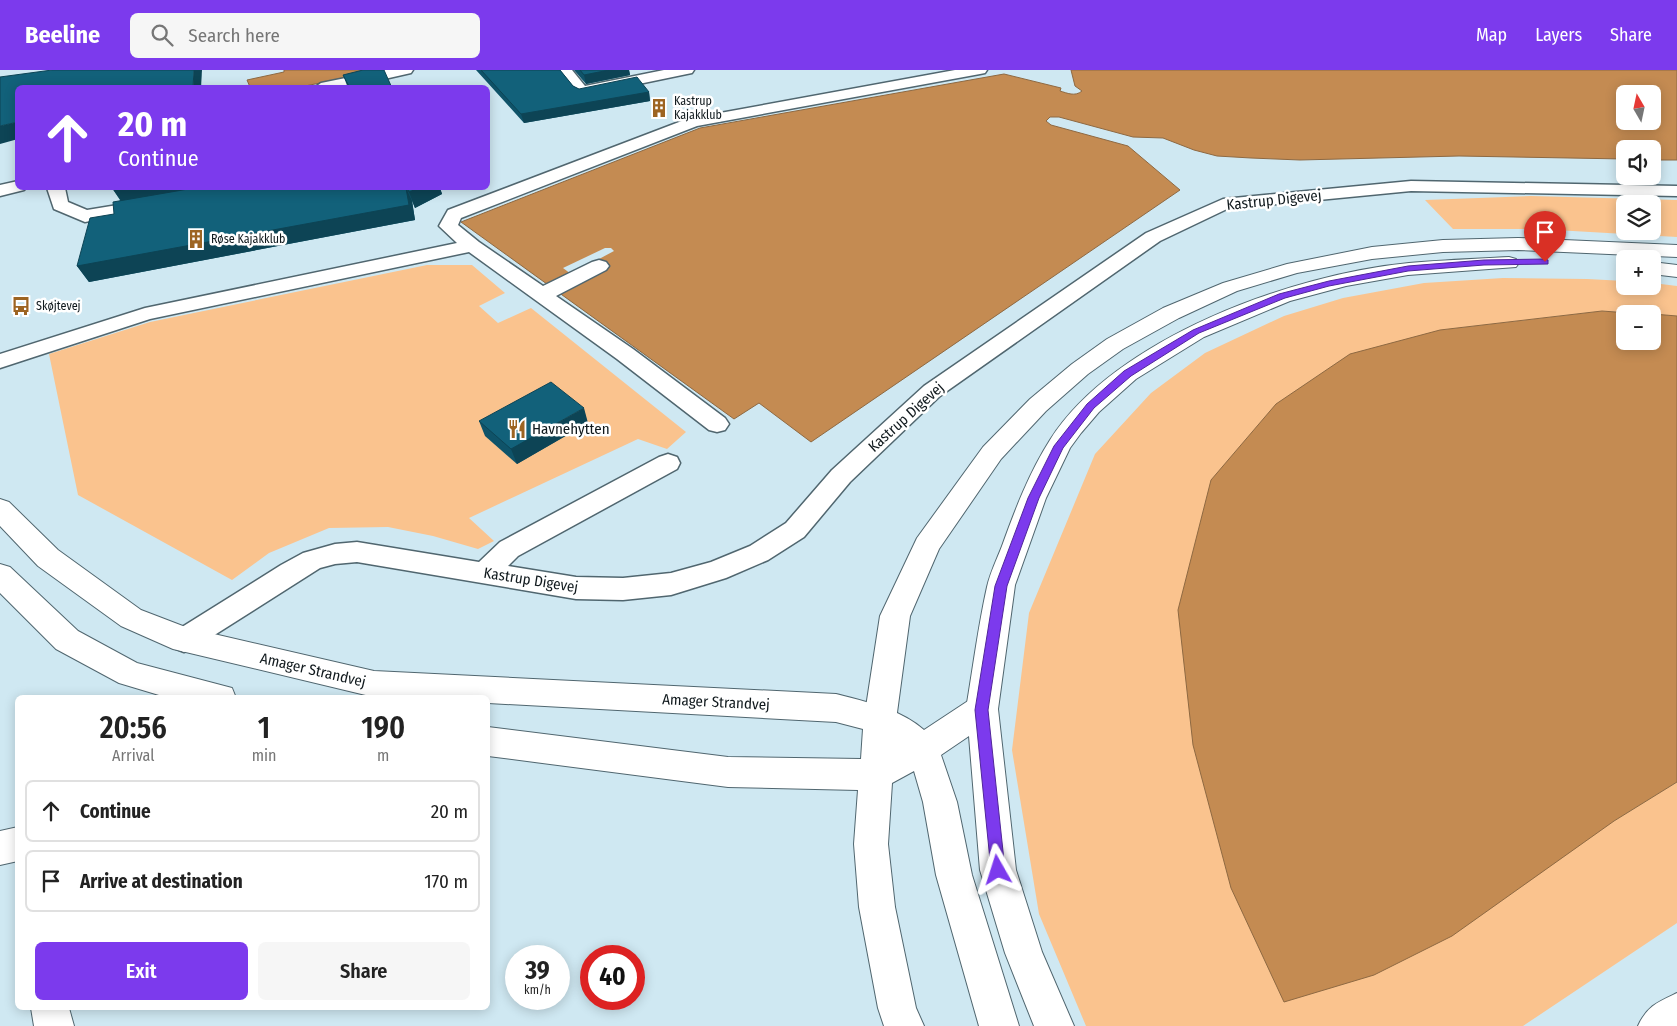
<!DOCTYPE html>
<html lang="en">
<head>
<meta charset="utf-8">
<style>
  body { margin:0; font-family:"Fira Sans Condensed",sans-serif; background:#f6f6f6; color:#222; height:100vh; display:flex; flex-direction:column; font-size:19px; white-space:nowrap }
  * { box-sizing:border-box; margin:0 }
  p { font-size:16px; color:#767676 }
  .icon { flex:none; width:28px; height:28px; fill:none; stroke:currentColor; stroke-width:2; stroke-linecap:round; stroke-linejoin:round }
  .map { position:relative; flex:1; overflow:hidden }
  .details { position:absolute; left:15px; top:625px; width:475px; height:315px; display:flex; flex-direction:column; background:#fff; border-radius:8px; box-shadow:0 2px 12px #0003 }
  .details>* { flex:none }
  .top-card { position:absolute; left:15px; top:15px; width:475px; height:105px; border-radius:8px; box-shadow:0 2px 12px #0003; background:#7c3aed; color:#fff; overflow:hidden }
  .needle { width:32px; rotate:351deg }
  .fabs { position:absolute; left:1616px; top:15px; display:grid; gap:10px }
  .fabs a { display:grid; place-items:center; width:45px; height:45px; border-radius:8px; background:#fff; box-shadow:0 2px 12px #0003; font-size:25px }
  .speed { position:absolute; left:505px; top:875px; display:flex; gap:10px; font-size:25px; font-weight:700; text-align:center }
  .speed>* { display:grid; place-content:center; width:65px; height:65px; border-radius:50%; background:#fff; box-shadow:0 2px 12px #0003; line-height:1 }
  .speed small { font-size:12px; font-weight:400 }
  .speed .limit { border:8px solid #d22; background:#fff; color:#111 }
  .pin { position:absolute; display:grid; place-items:center; width:42px; height:42px; color:#fff; margin:-51px -21px; border-radius:50% 50% 50% 0; rotate:-45deg; box-shadow:0 0 5px #0007 }
  .pin .icon { rotate:45deg }
  .me { position:absolute; width:55px; margin:-28px; rotate:354deg; stroke-linejoin:round; filter:drop-shadow(0 0 4px #0008) }
  .turn { display:flex; align-items:center; gap:18px; height:105px; padding:0 20px; font-size:22px }
  .turn .icon { width:65px; height:65px; stroke-width:2.5 }
  .turn b { display:block; font-size:35px; line-height:42px }
  .eta { display:flex; justify-content:space-evenly; align-items:center; height:85px; text-align:center }
  .eta b { font-size:30px; font-weight:600; line-height:35px }
  .button { display:flex; gap:10px; margin-top:auto; padding:10px 20px }
  .button a { flex:1; height:58px; border-radius:8px; background:#7c3aed; color:#fff; font-size:20px; font-weight:600; line-height:58px; text-align:center }
  .button a+a { background:#f6f6f6; color:#222 }
  ul { padding:0; list-style:none }
  li { display:flex; align-items:center; gap:15px; height:62px; margin:0 10px 8px; padding:0 10px; border:2px solid #e0e0e0; border-radius:8px }
  li div { flex:1 }
  li b { display:block; font-size:19px }
  li em { font-style:normal }
  header { display:flex; align-items:center; gap:30px; box-sizing:border-box; height:70px; padding:0 25px; background:#7c3aed; color:#fff }
  header strong { font-size:24px }
  nav { display:flex; gap:28px; margin-inline-start:auto; font-size:18px }
  .search { width:350px; height:45px; background:#f6f6f6; display:flex; align-items:center; gap:12px; box-sizing:border-box; padding:0 18px; border-radius:8px; color:#767676; font-size:19px }
  .map>svg:first-child { display:block }
  .green { fill:#fac38e; fill-rule:evenodd }
  .water { fill:#c48b52; stroke:#8e6942; fill-rule:evenodd }
  .pier { fill:#cfe8f2 }
  .lines { fill:none; stroke-linecap:round; stroke-linejoin:round }
  .lane-casing { stroke:#50666f; stroke-width:3 }
  .street-casing { stroke:#50666f; stroke-width:2 }
  .secondary-casing { stroke:#50666f; stroke-width:2 }
  .highway-casing { stroke:#50666f; stroke-width:2 }
  .lane { fill:#fff; fill-rule:evenodd }
  .street { fill:#fff; fill-rule:evenodd }
  .secondary { fill:#fff; fill-rule:evenodd }
  .highway { fill:#fff; fill-rule:evenodd }
  .wall { fill:#0f5369 }
  .shaded-wall { fill:#0d4455 }
  .building { fill:#12617a; stroke:#0d4455 }
  .route { fill:#7c3aed; stroke:#51269a }
  .labels { text-anchor:middle; stroke-width:5; stroke-linejoin:round; paint-order:stroke }
  .far-poi-label { font-size:12px; fill:#10191d; stroke:#fff; text-anchor:start }
  .street-label { font-size:15px; fill:#10191d; stroke:#fff }
  .poi-label { font-size:15px; fill:#10191d; stroke:#fff; text-anchor:start }
</style>
</head>
<body>
<header>
<strong>Beeline</strong>
<div class="search"><svg class="icon" aria-label="search" viewBox="0 0 24 24"><circle cx="10" cy="10" r="6"/><path d="M15 15l6 6"/></svg>Search here</div>
<nav><a>Map</a><a>Layers</a><a>Share</a></nav>
</header>
<div class="map">
<svg width="1677" height="956" viewBox="0 0 1677 956">
  <rect width="100%" height="100%" fill="#cfe8f2"/>
  <g class="green">
    <path d="M1531 126 1677 130V167L1538 159H1453L1425 130ZM1625 134H1652V161H1625Z"/>
    <polygon points="427,195 472,195 505,223 479,236 498,253 531,238 686,362 667,379 638,369 469,448 494,471 478,479 433,466 388,457 329,458 269,483 232,510 78,425 49,284 150,252"/>
    <polygon points="1503,208 1587,209 1625,211 1625,216 1652,216 1653,213 1677,216 1677,246 1602,241 1441,260 1614,751 1677,712 1677,853 1523,956 1086,956 1039,844 1012,680 1029,543 1095,384 1151,323 1205,283 1284,246 1343,228 1424,213"/>
  </g>
  <g class="water">
    <polygon points="284,0 385,0 300,17 250,17 247,10 284,2"/>
    <path d="M1071 0H1677V90H1653L1652 79H1625V89L1459 86 1300 90 1251 88 1217 86 1194 80 1163 68 1133 67 1059 47H1050L1046 51 1051 55 1128 76 1180 120 811 372 759 333 734 349 461 152 700 58 1004 4 1061 18 1060 21C1067 23 1075 27 1082 21L1075 16ZM1625 24H1652V51H1625Z"/>
    <polygon points="1602,241 1642,244 1625,244 1625,271 1652,271 1653,244 1677,246 1677,712 1614,751 1452,866 1374,905 1284,932 1231,818 1193,675 1178,540 1211,410 1276,334 1350,284 1440,260"/>
  </g>
  <polygon class="pier" points="605,178 611,178 614,181 571,204 563,198"/>
  <g class="lines">
    <g class="lane-casing">
      <g id="lane">
        <polygon points="385,0 413,0 411,3 345,18 314,18 321,13"/>
        <polygon points="557,0 572,0 585,16 664,0 694,0 692,3 687,4 581,26 576,24"/>
        <polygon points="955,0 987,0 985,3 980,4 697,56 461,148 458,155 479,172 543,216 592,192 599,190 606,192 609,196 606,200 556,226 633,279 725,348 729,354 725,360 717,362 709,360 617,289 469,182 150,249 0,298 0,284 145,238 457,173 439,156 448,140 687,49"/>
        <polygon points="18,111 18,118 26,118 24,120 0,126 0,115"/>
        <polygon points="1411,111 1677,116 1677,126 1411,121 1227,139 1160,171 940,326 850,412 804,467 768,490 726,508 671,525 623,530 576,529 357,492 335,494 320,498 194,578 184,582 174,578 170,570 174,562 281,495 303,483 335,474 357,472 479,492 500,472 659,387 668,384 677,387 680,393 677,399 518,486 508,496 576,507 623,508 671,503 711,492 750,476 786,453 832,400 924,316 1146,163 1223,129"/>
        <polygon points="47,118 65,118 68,132 87,140 148,130 154,131 157,135 154,139 148,140 85,152 54,139"/>
      </g>
    </g>
    <g class="street-casing">
      <g id="street">
        <polygon points="18,757 18,791 0,795 0,761"/>
        <polygon points="31,938 69,938 74,956 34,956"/>
      </g>
    </g>
    <g class="secondary-casing">
      <g id="secondary">
        <path d="M0 429 9 432 58 480 141 540 188 558 374 601 836 624C867 632 900 639 924 660L971 629 982 625 993 629 998 639 1016 800 1042 882 1074 956H1034L1005 883 980 800 969 666 941 685 957 732 972 805 1019 956H979L936 805 923 732 914 701 892 713 888 774 895 837 916 938 924 956H884L878 938 859 837 854 774 858 720 728 717 488 686V657L728 687 861 689 863 659 836 652 488 633V628L374 627 173 579 121 556 38 496 0 456Z"/>
        <polygon points="0,494 10,497 78,561 137,593 232,618 236,628 169,628 119,613 56,579 0,523"/>
      </g>
    </g>
    <g class="highway-casing">
      <g id="highway">
        <polygon points="1518,168 1677,175 1677,187 1518,180 1443,182 1372,189 1297,203 1237,221 1179,248 1123,279 1088,304 1046,341 1001,389 939,479 910,546 896,650 891,660 880,664 869,660 864,650 880,546 917,468 983,377 1030,329 1072,294 1107,269 1163,238 1223,213 1287,194 1372,177 1443,170"/>
        <path d="M1509 187 1516 189 1519 193 1516 197 1408 205 1346 216 1290 231 1204 267 1136 309 1099 342 1081 363 1070 378 1046 428 1015 515 998 639 993 649 982 653 971 649 966 639C973 598 978 557 987 517 990 503 997 489 1002 476 1015 440 1029 403 1050 370 1115 268 1293 204 1409 193 1442 190 1476 189 1509 187Z"/>
        <polygon points="1652,192 1677,195 1677,207 1652,204"/>
        <path d="M1677 923V956H1638C1647 936 1658 932 1677 923Z"/>
      </g>
    </g>
    <use href="#lane" class="lane"/>
    <use href="#street" class="street"/>
    <use href="#secondary" class="secondary"/>
    <use href="#highway" class="highway"/>
  </g>
  <g class="wall">
    <polygon points="476,0 560,0 573,16 579,19 649,22 650,31 524,53"/>
    <polygon points="574,0 629,0 630,5 586,14"/>
    <polygon points="343,5 392,18 348,18"/>
    <polygon points="112,118 440,118 442,124 415,138 412,131 415,150 89,212 77,196 114,144 120,130"/>
    <polygon points="479,351 588,353 517,394 485,366"/>
  </g>
  <g class="shaded-wall">
    <polygon points="194,0 202,0 201,18 193,18"/>
    <polygon points="609,0 629,0 630,5 586,14 584,5"/>
    <polygon points="649,22 650,31 524,53 521,44"/>
    <polygon points="18,52 18,69 0,74 0,56"/>
    <polygon points="112,118 212,118 122,132"/>
    <polygon points="406,118 412,131 415,150 89,212 77,196"/>
    <polygon points="419,118 440,118 442,124 415,138 409,122"/>
    <polygon points="584,338 588,353 517,394 511,379"/>
  </g>
  <g class="building">
    <polygon points="52,0 194,0 193,18 18,18 18,52 0,56 0,7"/>
    <polygon points="363,0 384,0 392,18 350,18 343,5"/>
    <polygon points="481,0 560,0 573,16 579,19 637,7 649,22 521,44"/>
    <polygon points="580,0 609,0 584,5"/>
    <polygon points="194,118 406,118 409,135 77,196 90,148 114,144 113,132"/>
    <polygon points="407,118 419,118 409,122"/>
    <polygon points="551,312 584,338 511,379 479,351"/>
  </g>
  <polygon class="route" points="1545,189 1548,190 1548,194 1484,195 1408,201 1329,216 1285,228 1199,263 1131,306 1094,338 1063,378 1039,428 1007,516 988,640 1005,800 1003,805 998,807 993,805 991,800 975,640 995,516 1028,428 1054,376 1087,334 1124,301 1193,260 1279,224 1329,211 1408,196 1484,190"/>
  <defs>
    <g id="building-bare" transform="scale(1.5)"><path d="M-4-6H4V6H1V3H-1V6H-4ZM-2.5-4.3h1.7v1.8h-1.7ZM.8-4.3h1.7v1.8H.8ZM-2.5-1h1.7V.8h-1.7ZM.8-1h1.7V.8H.8Z" fill="#9d6422" stroke="#fff" stroke-width="2.5" paint-order="stroke"/></g>
    <g id="bus-bare" transform="scale(1.5)"><path d="M-5-6H5V4H4V6H2V4H-2V6H-4V4H-5ZM-3.5-4V0h7V-4ZM-3.5 1.2v1.5H-2V1.2ZM2 1.2v1.5H3.5V1.2Z" fill="#9d6422" stroke="#fff" stroke-width="2.5" paint-order="stroke"/></g>
    <g id="restaurant-bare" transform="scale(1.5)"><path d="M-5-6h1v4h1v-4h1v4h1v-4h1v5L-1.5 .5V6h-2V.5L-5-1ZM5-6V6H3V1.5H1.5Q1.5-4 5-6Z" fill="#9d6422" stroke="#fff" stroke-width="2.5" paint-order="stroke"/></g>
  </defs>
  <g fill-rule="evenodd">
    <use href="#building-bare" x="659" y="38"/>
    <use href="#building-bare" x="196" y="169"/>
    <use href="#bus-bare" x="21" y="236"/>
    <use href="#restaurant-bare" x="517" y="359"/>
  </g>
  <g class="labels">
    <g class="far-poi-label">
      <text x="674" y="35">Kastrup<tspan x="674" dy="14">Kajakklub</tspan></text>
      <text x="211" y="173">Røse Kajakklub</text>
      <text x="36" y="240">Skøjtevej</text>
    </g>
    <g class="street-label">
      <text transform="translate(1274 130) rotate(-6)" y="5">Kastrup Digevej</text>
      <text transform="translate(906 347) rotate(-42)" y="5">Kastrup Digevej</text>
      <text transform="translate(531 510) rotate(9)" y="5">Kastrup Digevej</text>
      <text transform="translate(313 600) rotate(13)" y="5">Amager Strandvej</text>
      <text transform="translate(716 632) rotate(3)" y="5">Amager Strandvej</text>
    </g>
    <g class="poi-label">
      <text x="532" y="364">Havnehytten</text>
    </g>
  </g>
</svg>
<div class="fabs">
<a><svg class="needle" viewBox="-14 -14 28 28"><path d="M0-13l5 13h-10z" fill="#e53935"/><path d="M0 13l5-13h-10z" fill="#767676"/></svg></a>
<a><svg class="icon" aria-label="sound" viewBox="0 0 24 24"><path d="M4 9h4l5-4v14l-5-4H4zM17 9q2 3 0 6"/></svg></a>
<a><svg class="icon" aria-label="layers" viewBox="0 0 24 24"><path d="M12 4l9 5-9 5-9-5zM3 14l9 5 9-5"/></svg></a>
<a>+</a>
<a>−</a>
</div>
<div class="speed"><div>39<small>km/h</small></div><div class="limit">40</div></div>
<div class="pin" style="left:1545px;top:192px;background:#d93025"><svg class="icon" aria-label="arrive" viewBox="0 0 24 24"><path d="M6 21V4h12l-3 4 3 4H6"/></svg></div>
<svg class="me" style="left:998px;top:800px" viewBox="-20 -20 40 40"><path d="M0-17L14 15 0 8-14 15z" fill="#7c3aed" stroke="#fff" stroke-width="4"/></svg>
<div class="top-card">
<div class="turn"><svg class="icon" aria-label="ahead" viewBox="0 0 24 24"><path d="M12 20V5M6 11l6-6 6 6"/></svg><div><b>20 m</b>Continue</div></div>
</div>
<section class="details">
<div class="eta">
<div><b>20:56</b><p>Arrival</p></div>
<div><b>1</b><p>min</p></div>
<div><b>190</b><p>m</p></div>
</div>
<ul>
<li><svg class="icon" aria-label="ahead" viewBox="0 0 24 24"><path d="M12 20V5M6 11l6-6 6 6"/></svg><div><b>Continue</b></div><em>20 m</em></li>
<li><svg class="icon" aria-label="arrive" viewBox="0 0 24 24"><path d="M6 21V4h12l-3 4 3 4H6"/></svg><div><b>Arrive at destination</b></div><em>170 m</em></li>
</ul>
<div class="button"><a>Exit</a><a>Share</a></div>
</section>
</div>
</body>
</html>
